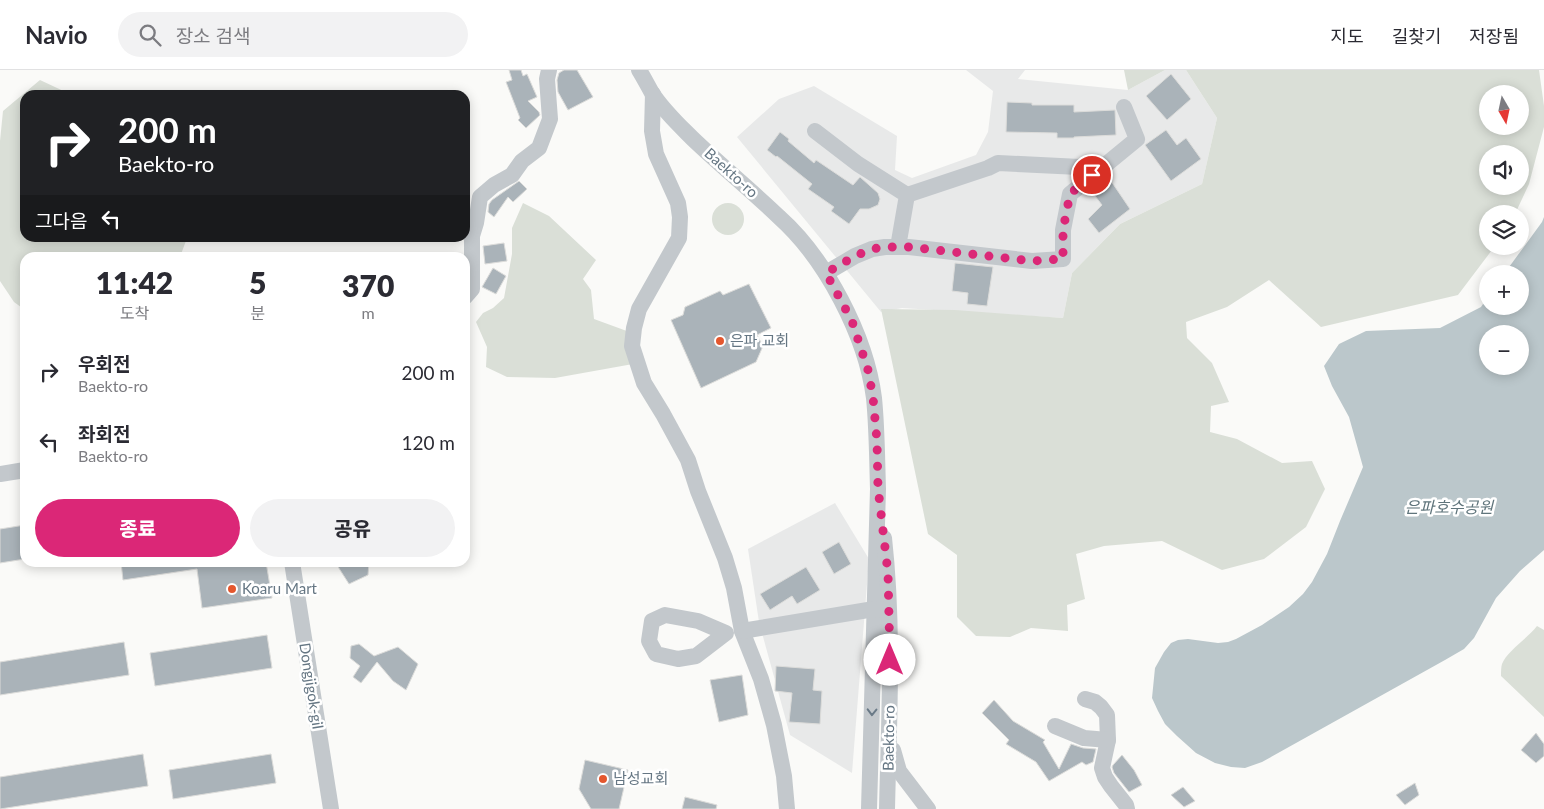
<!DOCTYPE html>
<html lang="ko">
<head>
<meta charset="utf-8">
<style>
  body { margin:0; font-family:Lato,"Noto Sans KR",sans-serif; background:#f2f2f3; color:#2b2b33; height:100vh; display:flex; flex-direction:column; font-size:19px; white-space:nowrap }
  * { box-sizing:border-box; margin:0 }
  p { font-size:16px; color:#7c7c81 }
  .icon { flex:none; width:28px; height:28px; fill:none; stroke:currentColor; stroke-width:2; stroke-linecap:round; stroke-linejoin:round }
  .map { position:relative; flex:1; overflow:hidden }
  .drawer { position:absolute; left:20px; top:182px; width:450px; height:315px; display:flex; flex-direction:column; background:#fff; border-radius:15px; box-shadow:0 2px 12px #0003 }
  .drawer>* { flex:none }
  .banner { position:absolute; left:20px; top:20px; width:450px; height:152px; border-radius:15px; box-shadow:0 2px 12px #0003; background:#202124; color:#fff; overflow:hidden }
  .needle { width:32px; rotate:171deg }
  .buttons { position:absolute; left:1479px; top:15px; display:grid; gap:10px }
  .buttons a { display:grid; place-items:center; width:50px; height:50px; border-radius:50%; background:#fff; box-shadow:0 2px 12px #0003; font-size:25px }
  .pin { position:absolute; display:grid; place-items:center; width:42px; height:42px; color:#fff; margin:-21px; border:2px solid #fff; border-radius:50%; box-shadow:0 1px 5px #0007 }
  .me { position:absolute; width:55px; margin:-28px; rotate:0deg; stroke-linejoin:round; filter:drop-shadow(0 0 4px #0008) }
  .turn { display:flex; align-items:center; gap:18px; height:105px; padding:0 15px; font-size:22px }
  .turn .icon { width:65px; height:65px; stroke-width:2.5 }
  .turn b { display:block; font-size:35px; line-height:42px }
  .then { display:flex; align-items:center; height:48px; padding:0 15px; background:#0003; gap:10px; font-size:19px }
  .eta { display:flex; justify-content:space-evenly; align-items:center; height:85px; text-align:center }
  .eta b { font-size:30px; font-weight:800; line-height:35px }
  .primary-button { display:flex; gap:10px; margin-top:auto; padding:10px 15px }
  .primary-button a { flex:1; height:58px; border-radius:30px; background:#db2777; color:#fff; font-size:20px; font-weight:800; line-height:58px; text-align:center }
  .primary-button a+a { background:#f2f2f3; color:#2b2b33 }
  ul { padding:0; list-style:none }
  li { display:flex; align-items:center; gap:15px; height:70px; padding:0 15px }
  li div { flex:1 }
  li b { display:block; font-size:19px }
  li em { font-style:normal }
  header { display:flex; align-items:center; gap:30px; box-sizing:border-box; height:70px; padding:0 25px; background:#fff; border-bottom:1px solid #e1e1e2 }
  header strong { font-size:24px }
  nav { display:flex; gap:28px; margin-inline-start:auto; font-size:18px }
  .search { width:350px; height:45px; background:#f2f2f3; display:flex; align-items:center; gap:12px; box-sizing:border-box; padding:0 18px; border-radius:28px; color:#7c7c81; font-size:19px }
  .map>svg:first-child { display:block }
  .built { fill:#e8e9e9 }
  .green { fill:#dadfd7; fill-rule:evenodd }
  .water { fill:#bbc7cb; fill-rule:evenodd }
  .building { fill:#aab3b9; stroke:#dcdcda }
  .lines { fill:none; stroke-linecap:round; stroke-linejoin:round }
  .minor { stroke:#c3c8cc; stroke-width:16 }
  .oneway { stroke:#6a7a87 }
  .route { stroke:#db2777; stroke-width:9; stroke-dasharray:0 16.2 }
  .poi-dot { fill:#e4572e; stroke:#fff; stroke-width:2 }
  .labels { text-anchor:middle; stroke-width:5; stroke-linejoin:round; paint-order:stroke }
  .street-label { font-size:15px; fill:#657683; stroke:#fff }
  .poi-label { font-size:15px; fill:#657683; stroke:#fff; text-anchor:start }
  .water-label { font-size:16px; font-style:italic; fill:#60757c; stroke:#fff }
</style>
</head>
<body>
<header>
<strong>Navio</strong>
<div class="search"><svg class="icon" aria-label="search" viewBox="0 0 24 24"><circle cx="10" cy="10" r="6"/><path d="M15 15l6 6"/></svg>장소 검색</div>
<nav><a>지도</a><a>길찾기</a><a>저장됨</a></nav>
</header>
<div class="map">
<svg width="1544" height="739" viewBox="0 0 1544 739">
  <rect width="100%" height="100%" fill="#fafaf8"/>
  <g class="built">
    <polygon points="966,0 1025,0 1018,9 1128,20 1165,0 1186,0 1217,48 1202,114 1120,154 1072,203 1063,248 902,238 881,242 737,67 779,29 814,16 897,66 895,100 912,108 976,85 988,62 993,21"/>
    <polygon points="835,433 869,489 852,703 790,665 759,552 748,479"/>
  </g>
  <g class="green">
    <polygon points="1124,0 1165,0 1128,20"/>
    <path d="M1186 0H1539L1544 36V57L1529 114 1515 144H1488V176H1495L1458 225 1321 257 1269 210 1227 237 1186 252 1187 268 1212 293 1229 332 1211 336 1210 362 1237 369 1282 393 1312 391 1325 419 1306 457 1264 489 1222 500 1162 471 1104 476 1076 484 1085 529 1067 535 1068 561 1031 558 1010 567 976 566 957 547V485L928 464 881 239 955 240 1063 248 1072 203 1120 154 1202 114 1217 48ZM1488 24H1520V56H1488ZM1488 84H1520V116H1488Z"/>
    <polygon points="40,10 72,25 25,25 25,168 187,168 180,187 25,188 25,240 14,232 0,211 0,71 3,41"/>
    <circle cx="728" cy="149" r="16"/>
    <polygon points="523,133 549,146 596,190 583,209 591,220 594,249 635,264 633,294 555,308 507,307 486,297 487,277 476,252 483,243 493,238 504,228 512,184 512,158"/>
    <path d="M1537 556 1544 560V647L1501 606C1501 602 1501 597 1502 594 1507 581 1528 568 1537 556Z"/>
  </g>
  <path class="water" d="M1544 147V480L1520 501 1496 528 1474 568 1464 579 1445 590 1262 692 1245 698 1231 697 1215 693 1196 683 1177 666 1165 654 1158 641 1152 628 1155 598 1164 582 1171 573 1178 570 1188 569 1218 573 1228 572 1236 569 1262 555 1289 537 1303 524 1312 512 1327 484 1340 451 1363 397 1349 347 1332 316 1324 296 1339 274 1366 261 1440 258 1481 237 1487 228 1488 236H1520V204H1504L1542 152ZM1488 264H1520V296H1488Z"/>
  <g class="building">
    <polygon points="509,0 521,0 523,6 527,4 537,27 528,31 539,42 540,45 526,58 518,50 520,48 506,12 512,10"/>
    <polygon points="564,0 577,0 593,27 568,40 558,22 557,10 559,3"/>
    <polygon points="1171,4 1191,29 1167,50 1146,26"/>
    <polygon points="1007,32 1032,33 1032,35 1074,35 1074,42 1115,40 1116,65 1074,67 1074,68 1057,68 1057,63 1006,62"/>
    <polygon points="1166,60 1177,75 1186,68 1201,89 1171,111 1145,75"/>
    <polygon points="780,62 789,69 788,71 814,93 816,90 853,115 860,107 878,123 880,129 878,135 869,139 860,139 849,154 831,141 834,137 808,119 812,114 777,86 776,87 767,80"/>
    <polygon points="1109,108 1130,139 1099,163 1088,149 1102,135 1092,122"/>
    <polygon points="519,111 527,119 513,132 508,127 494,147 488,142 489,134 492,130"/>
    <polygon points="504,173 507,191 485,194 483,176"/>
    <polygon points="955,193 993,197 987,236 967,234 968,223 952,221"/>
    <polygon points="493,198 506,206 496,224 482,217"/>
    <polygon points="749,214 771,258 757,265 763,276 756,292 701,318 671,250 683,245 685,237 720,221 723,225"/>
    <polygon points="25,455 25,489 0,493 0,459"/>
    <polygon points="839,472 851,494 834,504 822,482"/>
    <polygon points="121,492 266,492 272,528 202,538 197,499 123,510"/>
    <polygon points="335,492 369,492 368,505 349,514"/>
    <polygon points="806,497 820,520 797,534 792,526 770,540 760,524"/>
    <polygon points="267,565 272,598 155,616 150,583"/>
    <polygon points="124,572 129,605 0,625 0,592"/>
    <polygon points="359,574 374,586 398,577 418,594 406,620 393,611 377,592 361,613 353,607 360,596 350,588 351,576"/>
    <polygon points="776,596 815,599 813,620 822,621 820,654 789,652 792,623 775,621"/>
    <polygon points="742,605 748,645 719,652 710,610"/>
    <polygon points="994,630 1013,651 1045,670 1043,672 1059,699 1071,674 1083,678 1096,679 1093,692 1086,695 1082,692 1049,711 1036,692 1006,674 1009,670 982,643"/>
    <polygon points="1536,663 1544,674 1544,686 1536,693 1521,680"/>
    <polygon points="143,684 148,716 0,739 0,707"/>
    <polygon points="271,684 276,713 173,729 169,700"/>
    <polygon points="1122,685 1134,700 1142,715 1129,722 1114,703 1112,697 1113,695"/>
    <polygon points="585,690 628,700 619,739 591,739 579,719"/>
    <polygon points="1415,713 1419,725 1405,735 1396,725"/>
    <polygon points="1183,717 1195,731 1184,737 1171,725"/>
    <polygon points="685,727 717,735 716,739 682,739"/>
  </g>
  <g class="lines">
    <g class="minor">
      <path d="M639 0C644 8 648 16 652 23 663 40 678 54 692 68 720 95 751 120 779 147 826 189 866 266 874 328 877 358 877 388 878 419L869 739"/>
      <polyline points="653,24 652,61 656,84 678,133 680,147 679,168 639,239 634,258 632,276 644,313 663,344 688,390 698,421 725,488 734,518 742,561 761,609 774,655 784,706 787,739"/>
      <polyline points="815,61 858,94 907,125 898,177"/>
      <polyline points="907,125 988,98 998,93 1100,98"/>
      <polyline points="826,203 855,186 872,179 885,177 909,177 1032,191 1063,189 1063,160 1070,124 1137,69 1124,37"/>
      <polyline points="465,227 472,219 472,166 476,153 480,127 494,115 512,105 522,91 539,78 550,49 547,9 549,0"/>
      <polyline points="0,404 25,400"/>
      <path d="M884 468C894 558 889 649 887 739"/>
      <polyline points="292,492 331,739"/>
      <polygon points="665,545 698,551 726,563 696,586 678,589 656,584 649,571 652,551"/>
      <polyline points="742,561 874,539 883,540"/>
      <polyline points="1085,629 1095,632 1101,637 1107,645 1108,670 1102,698 1105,707 1111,716 1126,735 1127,739"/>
      <polyline points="1055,656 1084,668 1108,670"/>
      <polyline points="893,680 899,701 928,739"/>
    </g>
  </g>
  <defs><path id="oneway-chevron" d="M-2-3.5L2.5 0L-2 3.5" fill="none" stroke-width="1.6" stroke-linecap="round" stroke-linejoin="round" transform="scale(1.25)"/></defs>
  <use class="oneway" href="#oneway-chevron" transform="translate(872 642) rotate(91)"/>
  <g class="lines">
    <polyline class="route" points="890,590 888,503 878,418 877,371 873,327 868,300 852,251 826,203 855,186 872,179 885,177 909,177 1032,191 1063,189 1063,160 1070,124 1092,105"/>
  </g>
  <g class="poi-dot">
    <circle cx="720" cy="271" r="5"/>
    <circle cx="232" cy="519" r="5"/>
    <circle cx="603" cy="709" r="5"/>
  </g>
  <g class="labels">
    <g class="street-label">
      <text transform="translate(731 103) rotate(42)" y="5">Baekto-ro</text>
      <text transform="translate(311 616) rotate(81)" y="5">Dongjigok-gil</text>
      <text transform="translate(889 668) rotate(-89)" y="5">Baekto-ro</text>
    </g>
    <g class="poi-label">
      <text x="730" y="276">은파 교회</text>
      <text x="242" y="524">Koaru Mart</text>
      <text x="613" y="714">남성교회</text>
    </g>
    <g class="water-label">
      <text x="1449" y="443">은파호수공원</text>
    </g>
  </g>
</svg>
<div class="buttons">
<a><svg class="needle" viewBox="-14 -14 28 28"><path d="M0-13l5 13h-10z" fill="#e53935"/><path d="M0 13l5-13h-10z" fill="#7c7c81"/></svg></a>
<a><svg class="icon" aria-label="sound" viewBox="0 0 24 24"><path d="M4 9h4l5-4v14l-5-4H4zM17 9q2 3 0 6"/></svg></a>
<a><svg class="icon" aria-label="layers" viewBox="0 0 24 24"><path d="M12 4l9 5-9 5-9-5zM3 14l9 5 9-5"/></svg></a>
<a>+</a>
<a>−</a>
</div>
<div class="pin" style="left:1092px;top:105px;background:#d93025"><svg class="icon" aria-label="arrive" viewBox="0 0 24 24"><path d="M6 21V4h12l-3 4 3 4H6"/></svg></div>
<svg class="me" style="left:890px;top:590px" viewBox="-20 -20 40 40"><circle r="19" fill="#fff"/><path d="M0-13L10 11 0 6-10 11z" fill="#db2777"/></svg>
<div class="banner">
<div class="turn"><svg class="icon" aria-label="right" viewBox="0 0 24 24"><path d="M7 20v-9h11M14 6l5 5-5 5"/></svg><div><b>200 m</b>Baekto-ro</div></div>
<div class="then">그다음<svg class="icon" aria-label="left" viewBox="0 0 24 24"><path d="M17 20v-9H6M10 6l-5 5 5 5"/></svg></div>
</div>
<section class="drawer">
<div class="eta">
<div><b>11:42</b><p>도착</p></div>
<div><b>5</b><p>분</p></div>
<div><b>370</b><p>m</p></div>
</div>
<ul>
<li><svg class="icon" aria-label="right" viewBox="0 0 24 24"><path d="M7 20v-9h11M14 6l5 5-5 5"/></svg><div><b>우회전</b><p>Baekto-ro</p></div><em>200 m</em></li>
<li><svg class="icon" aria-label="left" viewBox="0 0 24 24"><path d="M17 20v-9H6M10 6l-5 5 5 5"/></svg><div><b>좌회전</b><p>Baekto-ro</p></div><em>120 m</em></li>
</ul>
<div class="primary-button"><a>종료</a><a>공유</a></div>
</section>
</div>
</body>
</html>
